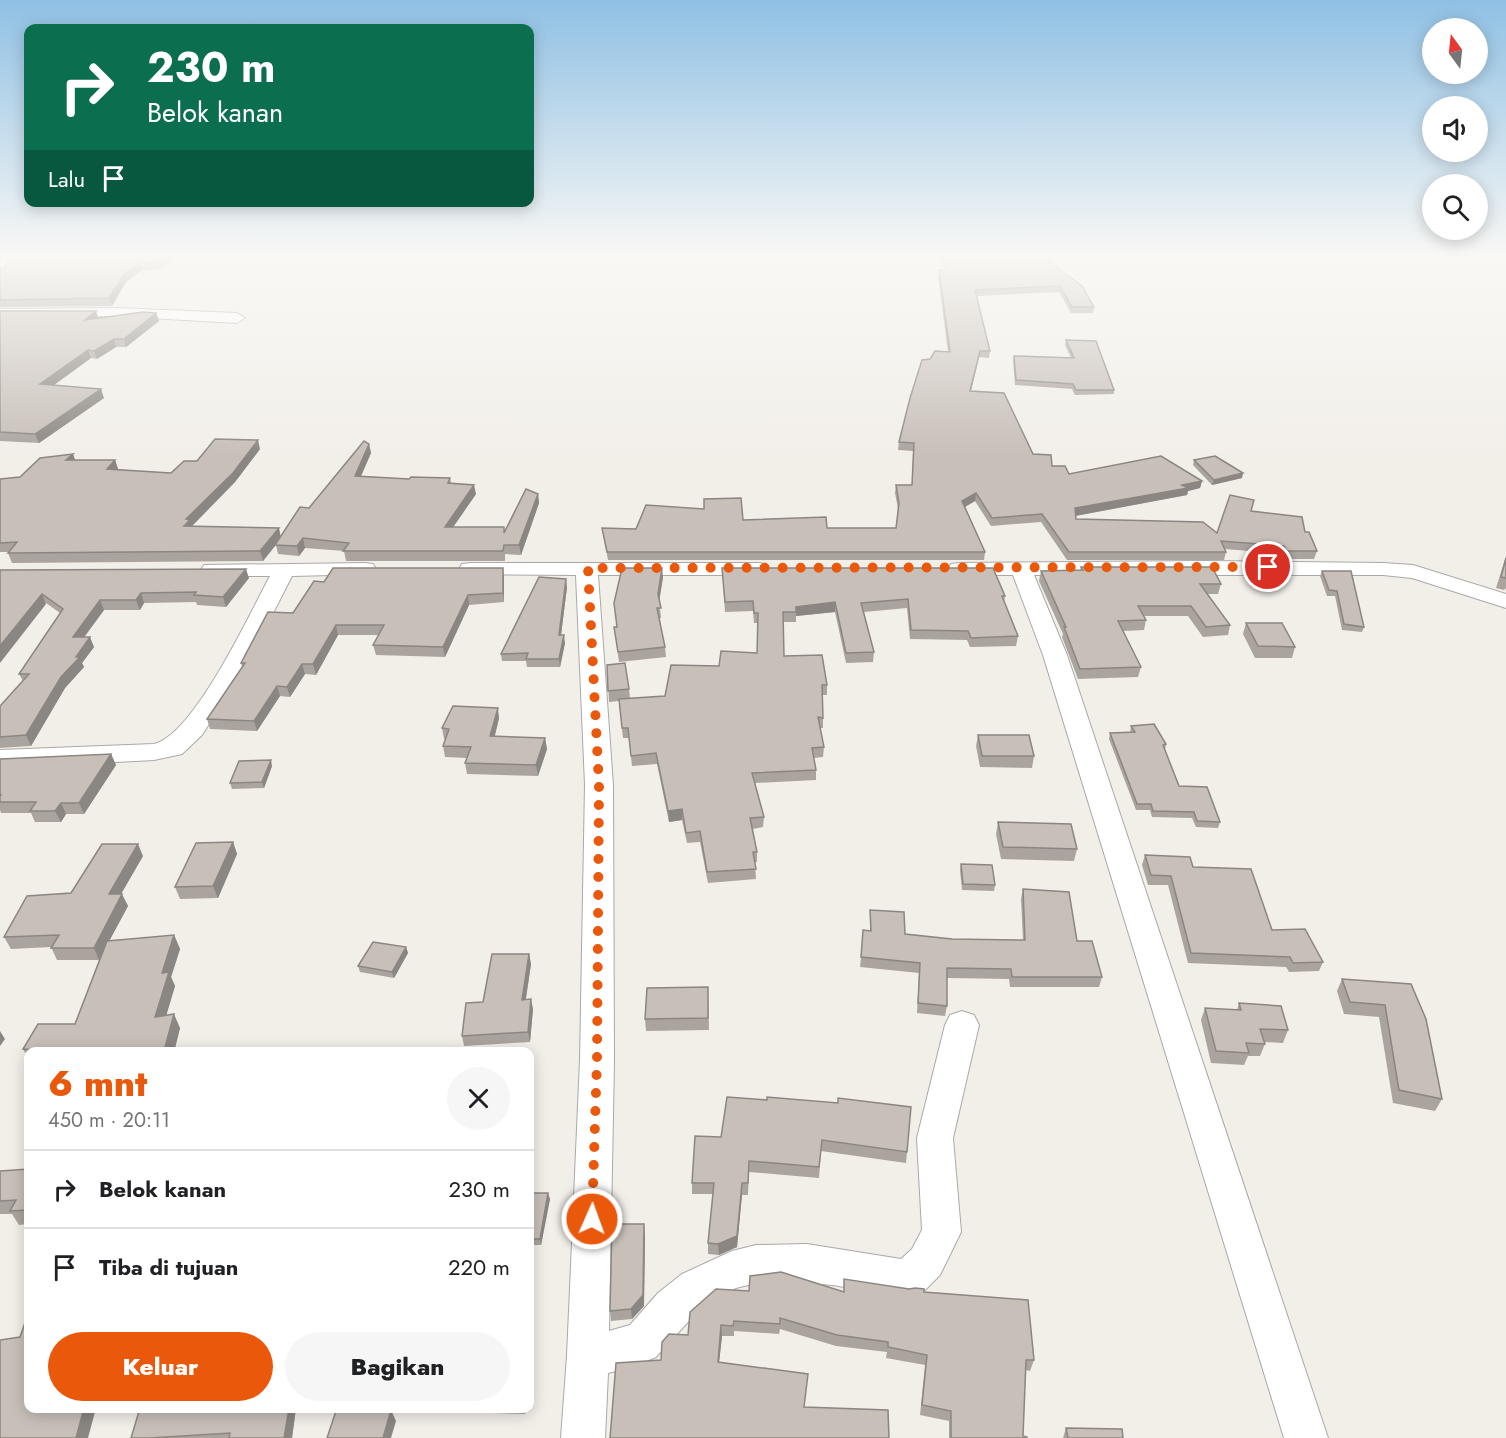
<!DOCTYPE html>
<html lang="id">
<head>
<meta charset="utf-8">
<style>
  body { margin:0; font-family:Jost,sans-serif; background:#f6f6f6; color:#202124; height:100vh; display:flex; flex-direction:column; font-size:22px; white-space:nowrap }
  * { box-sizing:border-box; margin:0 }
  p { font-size:20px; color:#757577 }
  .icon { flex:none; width:33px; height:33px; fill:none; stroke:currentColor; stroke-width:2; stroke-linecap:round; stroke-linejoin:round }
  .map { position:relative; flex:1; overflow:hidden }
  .side { position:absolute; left:24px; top:1047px; width:510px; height:366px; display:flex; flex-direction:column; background:#fff; border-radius:12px; box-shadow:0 3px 15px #0003 }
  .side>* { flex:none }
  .top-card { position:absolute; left:24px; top:24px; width:510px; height:183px; border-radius:12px; box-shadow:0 3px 15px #0003; background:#0b6e4f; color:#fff; overflow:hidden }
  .needle { width:39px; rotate:345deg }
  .buttons { position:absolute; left:1422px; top:18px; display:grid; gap:12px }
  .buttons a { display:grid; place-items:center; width:66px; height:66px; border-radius:50%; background:#fff; box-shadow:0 3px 15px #0003; font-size:30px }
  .pin { position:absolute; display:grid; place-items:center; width:51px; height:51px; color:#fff; margin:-26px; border:3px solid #fff; border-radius:50%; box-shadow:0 2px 6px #0007 }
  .me { position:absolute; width:66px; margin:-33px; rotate:2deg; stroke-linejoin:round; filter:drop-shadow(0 0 4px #0008) }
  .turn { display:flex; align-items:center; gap:21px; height:126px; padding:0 24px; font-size:27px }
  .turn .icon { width:78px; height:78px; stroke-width:2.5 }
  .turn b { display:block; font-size:42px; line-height:51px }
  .then { display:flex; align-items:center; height:57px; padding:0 24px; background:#0003; gap:12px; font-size:22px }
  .round { display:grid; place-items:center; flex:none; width:63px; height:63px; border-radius:32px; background:#f6f6f6 }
  .summary { display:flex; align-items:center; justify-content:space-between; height:102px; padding:0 24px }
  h1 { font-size:36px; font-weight:800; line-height:45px; color:#ea580c }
  .button { display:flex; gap:12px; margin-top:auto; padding:12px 24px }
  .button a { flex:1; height:69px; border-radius:36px; background:#ea580c; color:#fff; font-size:24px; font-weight:800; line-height:69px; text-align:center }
  .button a+a { background:#f6f6f6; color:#202124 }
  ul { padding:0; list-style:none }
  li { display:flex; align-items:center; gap:18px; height:78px; padding:0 24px; border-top:2px solid #e0e0e0 }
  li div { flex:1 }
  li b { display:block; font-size:22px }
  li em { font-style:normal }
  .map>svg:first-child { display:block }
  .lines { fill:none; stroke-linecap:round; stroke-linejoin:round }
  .minor-casing { stroke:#a9a9a9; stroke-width:2 }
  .minor { fill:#fff; fill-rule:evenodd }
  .wall { fill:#aba49e }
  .shaded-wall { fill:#8b8681 }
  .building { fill:#c7bfb8; stroke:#8b8681; stroke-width:1.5 }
  .route { stroke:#ea580c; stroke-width:10; stroke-dasharray:0 18 }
</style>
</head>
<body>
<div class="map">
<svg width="1506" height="1438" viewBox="0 0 1506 1438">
  <rect width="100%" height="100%" fill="#f2efe9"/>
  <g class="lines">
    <g class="minor-casing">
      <g id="minor">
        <polygon points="4,256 18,256 5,274 0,275 0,262"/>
        <polygon points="116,308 237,313 245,318 237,323 116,316 0,317 0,309"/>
        <polygon points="1205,561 1383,563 1413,565 1506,594 1506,608 1412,578 1383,575 1034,575 1067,655 1328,1438 1284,1438 1043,655 1013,575 959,575 951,574 948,569 951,564 959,563"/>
        <path d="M365 563 373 564 376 569 373 574 292 576 245 668 202 735 182 754 154 760 0 768V750L154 744C194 735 250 613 270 576H212L204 575 201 570 204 565Z"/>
        <polygon points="470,563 758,563 766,564 769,569 766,574 758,575 598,575 613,785 614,1060 609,1331 630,1325 658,1293 682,1274 732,1251 756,1245 807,1244 901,1259 912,1249 922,1230 917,1138 945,1025 950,1015 962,1011 974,1015 979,1025 953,1138 961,1232 940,1275 922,1293 908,1298 833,1285 781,1281 756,1283 736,1288 717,1297 698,1311 656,1357 629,1368 608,1373 605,1438 561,1438 567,1356 580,1060 585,785 576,575 462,574 459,569 462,564"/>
      </g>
    </g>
    <use href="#minor" class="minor"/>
  </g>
  <g class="wall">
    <polygon points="176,256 158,270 142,270 126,282 112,306 0,307 0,268"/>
    <polygon points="940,256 1041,256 1094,307 1093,313 1071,313 1059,292 977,296 990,351 989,358 979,357 971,391 1033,454 1052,466 1069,474 1202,481 1200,488 1188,491 1187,495 1076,516 1076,519 1217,533 1251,511 1305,532 1317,551 1314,559 1285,559 1282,554 1225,549 1226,552 1224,560 1067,560 1041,522 991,526 975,501 965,507 985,552 984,560 608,560 602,528 636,529 743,520 827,528 896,528 898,509 895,493 896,485 912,485 913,451 898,450 899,442 930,359 948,352 938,276 939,270 945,270"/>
    <polygon points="0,311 98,318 156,313 159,321 126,347 116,347 97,359 91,358 54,385 104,398 39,443 0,441"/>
    <polygon points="1066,340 1114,390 1114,394 1075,395 1072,389 1015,385 1013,360 1014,356 1071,358 1065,345"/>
    <polygon points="369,444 371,453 361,476 409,479 450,478 451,483 476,494 453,527 505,531 538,494 539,503 521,555 505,554 505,561 346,561 344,551 305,548 299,556 278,554 276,545 263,561 12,563 8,553 9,552 0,552 0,479 20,477 73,454 75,460 115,460 118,469 117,470 171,473 197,461 260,449 235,482 192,526 281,537"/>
    <polygon points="1194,460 1242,478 1212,485 1193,465"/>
    <polygon points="1506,556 1506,588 1504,590 1496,588"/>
    <polygon points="1081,567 1221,584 1218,594 1207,594 1230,625 1228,635 1203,637 1188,616 1144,616 1146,620 1144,630 1123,631 1141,667 1138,677 1078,679 1062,637 1063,634 1039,581 1041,571 1080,570"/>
    <polygon points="722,568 1005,596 1004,602 1018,636 1016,646 970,647 967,640 910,639 907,608 864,612 874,652 873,662 846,663 835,612 796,616 796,622 783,622 784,656 827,685 827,695 823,695 823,728 820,728 824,747 823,757 814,758 816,770 816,780 755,783 764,817 763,827 753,829 757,852 757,862 755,862 756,879 708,883 700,842 687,843 682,820 669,822 657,764 632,766 629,738 623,738 619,701 609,702 607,665 629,689 630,698 665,696 719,666 757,653 758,623 754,623 753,611 725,612"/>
    <polygon points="0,570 249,578 226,607 197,605 196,602 144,603 140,610 104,610 84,637 94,647 82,663 84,667 65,688 31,746 0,748 0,706 23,681 19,674 60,613"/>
    <polygon points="1322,571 1364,627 1362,632 1342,630 1335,596 1327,596 1320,576"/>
    <polygon points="504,577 504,602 469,605 445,657 376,655 373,645 379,635 338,635 316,675 305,674 290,697 280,696 257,731 210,729 207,719 242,667 241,663 324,582"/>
    <polygon points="663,577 659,599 661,618 659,618 665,647 666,657 619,662 614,627 617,627"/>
    <polygon points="567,587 561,635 565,643 560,667 527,667 526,661 502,661 501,654"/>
    <polygon points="1246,623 1295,647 1292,658 1255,658 1243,634"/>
    <polygon points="499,718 495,736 545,738 547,749 538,776 467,774 465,763 467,758 445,757 443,746 446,739 444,739 442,728"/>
    <polygon points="1131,726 1166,744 1165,750 1179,786 1220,822 1218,828 1196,827 1192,818 1152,817 1150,810 1136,810 1109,739 1110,733 1130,733"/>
    <polygon points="978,735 1034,756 1032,768 980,767 976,746"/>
    <polygon points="111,754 116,765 84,814 66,814 61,822 35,822 31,813 1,813 0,810 0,759"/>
    <polygon points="272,766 264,788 232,789 230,783"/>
    <polygon points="998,822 1077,849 1074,861 1001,859 996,834"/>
    <polygon points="233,842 237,854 218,898 180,899 175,887"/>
    <polygon points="1145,855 1193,867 1272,930 1323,962 1319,971 1289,972 1286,967 1188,963 1168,885 1148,885 1142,865"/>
    <polygon points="143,856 121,894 128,906 109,941 174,935 180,949 171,977 175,986 166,1015 180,1028 174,1052 28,1052 28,1058 23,1049 75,1024 99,960 57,960 51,947 11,949 4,937 71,893"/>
    <polygon points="961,864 995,885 994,891 962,890 960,870"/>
    <polygon points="1023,889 1077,941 1102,977 1099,987 1010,987 1009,979 947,978 947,1006 945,1016 917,1013 919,973 860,967 861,957 870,931 870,910 905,934 952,939 1023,940 1021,899"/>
    <polygon points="406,947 408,953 394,978 360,972 358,966"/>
    <polygon points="529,954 531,964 526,999 533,1009 530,1042 464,1046 462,1036 483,1002"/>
    <polygon points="1342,979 1426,1019 1442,1099 1435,1111 1393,1103 1379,1017 1344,1014 1337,991"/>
    <polygon points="708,987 709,1030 646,1031 645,1019"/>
    <polygon points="1239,1003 1288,1030 1283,1043 1264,1042 1265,1044 1260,1056 1248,1056 1244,1065 1211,1063 1201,1020 1205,1008 1237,1010"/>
    <polygon points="727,1097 907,1152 906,1163 821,1151 819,1178 749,1172 748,1195 742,1195 737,1247 719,1255 708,1254 708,1243 713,1194 692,1194 692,1183 721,1137"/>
    <polygon points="28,1169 28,1224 19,1225 12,1214 0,1214 0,1171"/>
    <polygon points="530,1193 550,1199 541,1245 530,1245"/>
    <polygon points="645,1235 644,1306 632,1319 611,1321 610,1311"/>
    <polygon points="749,1291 924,1292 1034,1360 1030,1371 1025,1370 1023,1436 1027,1438 949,1438 949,1421 920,1415 925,1365 886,1358 887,1352 836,1346 780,1329 779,1334 734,1331 734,1336 722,1336 719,1362 805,1407 889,1438 661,1360 688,1335"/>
    <polygon points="296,1408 292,1438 131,1438"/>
    <polygon points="462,1408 526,1408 525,1414 463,1412"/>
    <polygon points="1066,1428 1123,1438 1063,1438"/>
  </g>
  <g class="shaded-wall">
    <polygon points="165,256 176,256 158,270 156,263"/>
    <polygon points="139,263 142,270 126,282 112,306 109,298 124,274"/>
    <polygon points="96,311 98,318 85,320"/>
    <polygon points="156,313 159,321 126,347 124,339"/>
    <polygon points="114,339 116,347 97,359 94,351"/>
    <polygon points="88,350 91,358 43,393 40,384"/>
    <polygon points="980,351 979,357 969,398 970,391"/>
    <polygon points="101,389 104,398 39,443 35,434"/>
    <polygon points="258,440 260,449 235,482 192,526 184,526 186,519"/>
    <polygon points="369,444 371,453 357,485 355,476"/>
    <polygon points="73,454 76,463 66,460"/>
    <polygon points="115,460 118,469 110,478 107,469"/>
    <polygon points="1243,473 1242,478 1212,485 1214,480"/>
    <polygon points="1202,481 1200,488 1188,491 1187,495 1074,516 1075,508"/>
    <polygon points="474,485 476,494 447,536 445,527"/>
    <polygon points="976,493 975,501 961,509 962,501"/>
    <polygon points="538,494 539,503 521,555 519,545"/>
    <polygon points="279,528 281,538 263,561 260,551"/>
    <polygon points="303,538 305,548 299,556 297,546"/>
    <polygon points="503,568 504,577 504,602 503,593"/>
    <polygon points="662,568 663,577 659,603 658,594"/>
    <polygon points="246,569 249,578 226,607 223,597"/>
    <polygon points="566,579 567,587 560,643 559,635"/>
    <polygon points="141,593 144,603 140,610 136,600"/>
    <polygon points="42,594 46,604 0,663 0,646"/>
    <polygon points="468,595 469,605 445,657 443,647"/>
    <polygon points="100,600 104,610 77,647 73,637"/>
    <polygon points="835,602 835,612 796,616 796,607"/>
    <polygon points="336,625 338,635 316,675 313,664"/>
    <polygon points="564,635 565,643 560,667 559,659"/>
    <polygon points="90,637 94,647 82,663 84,667 65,688 31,746 26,735 61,677"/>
    <polygon points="302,664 305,674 290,697 287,687"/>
    <polygon points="277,686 280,696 257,731 254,721"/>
    <polygon points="498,708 499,718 492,746 490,736"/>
    <polygon points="545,738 547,749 538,776 536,765"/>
    <polygon points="111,754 116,765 84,814 79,803"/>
    <polygon points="271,760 272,766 264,788 262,782"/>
    <polygon points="61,803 66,814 61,822 55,811"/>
    <polygon points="682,809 682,820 669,822 668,811"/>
    <polygon points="233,842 237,854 218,898 213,886"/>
    <polygon points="138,844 143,856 114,906 109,894"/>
    <polygon points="122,894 128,906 99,960 94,948"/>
    <polygon points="174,935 180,949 171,977 175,986 162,1030 155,1017 162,973"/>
    <polygon points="406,947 408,953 394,978 392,972"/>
    <polygon points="529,954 531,964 524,1010 522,1000"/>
    <polygon points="531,999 533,1009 530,1042 528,1032"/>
    <polygon points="174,1014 180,1028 174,1052 164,1052"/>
    <polygon points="0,1031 5,1039 0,1046"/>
    <polygon points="742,1183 742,1195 737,1247 719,1255 718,1244"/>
    <polygon points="548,1193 550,1199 541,1245 540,1239"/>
    <polygon points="644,1224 645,1235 644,1306 632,1319 631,1309"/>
    <polygon points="721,1325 722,1336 718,1372 718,1362"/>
    <polygon points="531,1349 533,1361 530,1386 530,1358"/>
    <polygon points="84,1408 96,1408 88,1438 76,1438"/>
    <polygon points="289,1408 296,1408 292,1438 284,1438"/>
    <polygon points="391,1410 396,1421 391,1438 383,1438"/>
  </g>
  <g class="building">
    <polygon points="12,256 165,256 156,263 139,263 124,274 109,298 0,300 0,268 3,269"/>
    <polygon points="943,256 1041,256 1082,286 1094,307 1072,307 1060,286 975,290 990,351 980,351 970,391 1004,393 1033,454 1051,455 1052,466 1065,466 1069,474 1161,456 1202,481 1182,485 1188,488 1075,508 1076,519 1203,522 1217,533 1230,495 1254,500 1251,511 1302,517 1305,532 1309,532 1317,551 1287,551 1284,546 1221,541 1226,552 1069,552 1042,514 992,518 976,493 962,501 985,552 607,552 602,528 636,529 646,505 704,509 704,499 741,498 743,520 826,517 827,528 896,528 899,503 896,485 912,485 914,443 899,442 910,398 922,360 930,359 935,351 950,352 939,270 948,270"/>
    <polygon points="0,311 96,311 85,320 143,312 156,313 124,339 114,339 94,351 88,350 40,384 101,389 35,434 0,432"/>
    <polygon points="1066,340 1096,341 1114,390 1076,390 1073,384 1016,380 1014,356 1074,358"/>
    <polygon points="215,439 258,440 233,473 186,519 190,520 184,526 279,528 260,551 8,553 17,542 0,543 0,479 20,477 40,458 73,454 66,460 115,460 107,469 171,473 184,461 197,461"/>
    <polygon points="364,441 369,444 355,476 409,479 411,477 450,478 448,483 474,485 445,527 504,527 504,533 526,489 538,494 519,545 504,545 503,551 343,551 349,543 303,538 297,546 275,545 300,507 309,508"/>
    <polygon points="1215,456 1243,473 1214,480 1194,460"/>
    <polygon points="1506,558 1506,578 1501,577"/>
    <polygon points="1081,567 1212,567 1221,584 1200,584 1230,625 1206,627 1191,606 1138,606 1146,620 1118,621 1141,667 1080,669 1064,627 1066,627 1041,571 1083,570"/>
    <polygon points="333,568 503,568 503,593 468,595 443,647 373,645 384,625 336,625 313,664 302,664 287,687 277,686 254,721 207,719 245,663 241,663 268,612 293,613 314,581 324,582"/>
    <polygon points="622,568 662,568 658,594 661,608 657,608 665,647 618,652 614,627 617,627 614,603"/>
    <polygon points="722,568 993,568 1005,596 1002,596 1018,636 971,638 968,631 911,630 908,599 861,603 874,652 846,653 835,602 796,607 796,612 783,612 784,656 822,655 827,685 822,685 823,718 818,717 824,747 812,748 816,770 752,773 764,817 750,818 757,852 753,852 756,869 707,872 700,831 686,833 682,809 668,811 656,753 631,756 628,728 622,728 619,699 665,696 671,665 719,666 721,651 757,653 758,613 754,613 753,601 725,602"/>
    <polygon points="246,569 223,597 194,595 196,592 141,593 136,600 100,600 73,637 90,637 76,657 80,657 61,677 26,735 0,737 0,706 29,674 19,674 63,609 42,594 0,646 0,570"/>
    <polygon points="1322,571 1351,571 1364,627 1344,624 1337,591 1329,590"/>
    <polygon points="539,577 566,579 559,635 564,635 559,659 526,659 528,653 501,654"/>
    <polygon points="1246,623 1282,623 1295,647 1258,646"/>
    <polygon points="625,663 629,689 608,691 607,665"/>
    <polygon points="453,706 498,708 490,736 545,738 536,765 465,763 471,747 443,746 449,729 442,728"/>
    <polygon points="1154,724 1166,744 1163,745 1179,786 1207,787 1220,822 1197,821 1194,812 1153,811 1151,804 1137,804 1110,733 1135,732 1131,726"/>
    <polygon points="978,735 1029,735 1034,756 982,756"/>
    <polygon points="111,754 79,803 61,803 55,811 30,811 36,802 0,802 0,796 1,795 0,795 0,759"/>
    <polygon points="271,760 262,782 230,783 239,761"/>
    <polygon points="998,822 1071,824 1077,849 1003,847"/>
    <polygon points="233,842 213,886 175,887 196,843"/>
    <polygon points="102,844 138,844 109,894 122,894 94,948 51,948 59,935 4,937 27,896 71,893"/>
    <polygon points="1145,855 1190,857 1193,867 1251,869 1272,930 1305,929 1323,962 1293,963 1290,957 1191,953 1171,876 1151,875"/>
    <polygon points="961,864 992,865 995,885 963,884"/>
    <polygon points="1023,889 1069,892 1077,941 1092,941 1102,977 1012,977 1011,969 947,968 947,1006 918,1003 920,963 861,957 863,930 871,931 870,910 904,912 905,934 952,939 1025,940"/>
    <polygon points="174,935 162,973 169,972 155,1017 174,1014 164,1051 62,1052 23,1049 38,1024 75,1024 107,941"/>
    <polygon points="373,942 406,947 392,972 358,966"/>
    <polygon points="492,954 529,954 522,1000 531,999 528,1032 462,1036 466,1003 483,1002"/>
    <polygon points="1342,979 1411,984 1426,1019 1442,1099 1399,1090 1385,1005 1350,1002"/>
    <polygon points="708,987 708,1018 645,1019 647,988"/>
    <polygon points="1239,1003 1281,1006 1288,1030 1260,1029 1265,1044 1246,1043 1249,1053 1216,1051 1205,1008 1241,1010"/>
    <polygon points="727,1097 767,1100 767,1097 838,1103 838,1098 911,1107 907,1152 822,1140 819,1167 749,1161 748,1183 742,1183 737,1236 718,1244 708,1243 714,1183 692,1183 695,1136 721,1137"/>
    <polygon points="28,1169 28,1210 10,1211 16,1200 0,1201 0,1171"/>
    <polygon points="530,1193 548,1193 540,1239 530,1239"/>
    <polygon points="612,1224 644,1224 643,1295 631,1309 610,1311"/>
    <polygon points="781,1272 844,1292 844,1279 909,1289 915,1288 924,1289 924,1292 1028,1300 1034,1360 1026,1360 1023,1436 1027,1437 1027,1438 951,1438 951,1411 922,1405 927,1355 888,1347 888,1342 837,1335 780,1318 780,1324 734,1321 733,1326 721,1325 718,1362 808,1374 804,1407 888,1410 889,1438 610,1438 616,1363 661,1360 662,1342 669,1334 688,1335 690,1312 716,1289 749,1291 750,1276"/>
    <polygon points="28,1314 28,1408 84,1408 76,1438 0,1438 0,1340 20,1337"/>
    <polygon points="140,1408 289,1408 284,1438 229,1438 230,1433 150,1438 131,1438"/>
    <polygon points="337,1408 371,1408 391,1410 383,1438 327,1438"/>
    <polygon points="1066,1428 1122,1429 1123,1438 1068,1438"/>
  </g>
  <linearGradient id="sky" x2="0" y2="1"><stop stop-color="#8fc0e4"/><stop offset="0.56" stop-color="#f9f8f5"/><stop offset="1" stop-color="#f9f8f5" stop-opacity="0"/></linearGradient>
  <rect width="1506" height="457" fill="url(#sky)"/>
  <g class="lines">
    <polyline class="route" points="592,1219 597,1060 599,785 588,568 1268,567"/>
  </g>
</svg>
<div class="buttons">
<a><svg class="needle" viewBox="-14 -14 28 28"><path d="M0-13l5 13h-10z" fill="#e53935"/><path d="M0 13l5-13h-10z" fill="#757577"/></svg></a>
<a><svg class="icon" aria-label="sound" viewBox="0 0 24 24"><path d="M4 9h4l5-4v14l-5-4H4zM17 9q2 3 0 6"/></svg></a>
<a><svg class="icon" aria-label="search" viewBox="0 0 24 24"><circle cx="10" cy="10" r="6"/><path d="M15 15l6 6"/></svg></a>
</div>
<div class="pin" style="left:1268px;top:567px;background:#d93025"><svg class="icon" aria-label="arrive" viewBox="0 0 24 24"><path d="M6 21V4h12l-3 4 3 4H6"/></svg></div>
<svg class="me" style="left:592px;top:1219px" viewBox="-20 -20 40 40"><circle r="17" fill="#ea580c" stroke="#fff" stroke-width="3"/><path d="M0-11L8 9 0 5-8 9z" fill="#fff"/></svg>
<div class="top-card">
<div class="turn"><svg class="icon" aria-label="right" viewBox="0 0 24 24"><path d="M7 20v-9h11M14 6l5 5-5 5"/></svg><div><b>230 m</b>Belok kanan</div></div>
<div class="then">Lalu<svg class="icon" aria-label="arrive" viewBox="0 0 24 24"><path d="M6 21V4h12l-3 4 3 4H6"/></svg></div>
</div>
<section class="side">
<div class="summary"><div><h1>6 mnt</h1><p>450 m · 20:11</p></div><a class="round"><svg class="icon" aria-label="close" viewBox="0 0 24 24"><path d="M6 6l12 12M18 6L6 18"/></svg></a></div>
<ul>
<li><svg class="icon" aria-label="right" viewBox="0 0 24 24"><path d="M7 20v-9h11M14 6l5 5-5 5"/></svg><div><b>Belok kanan</b></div><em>230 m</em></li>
<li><svg class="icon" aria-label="arrive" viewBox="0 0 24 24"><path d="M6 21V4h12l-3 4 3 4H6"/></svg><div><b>Tiba di tujuan</b></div><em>220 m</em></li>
</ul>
<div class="button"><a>Keluar</a><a>Bagikan</a></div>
</section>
</div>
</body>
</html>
